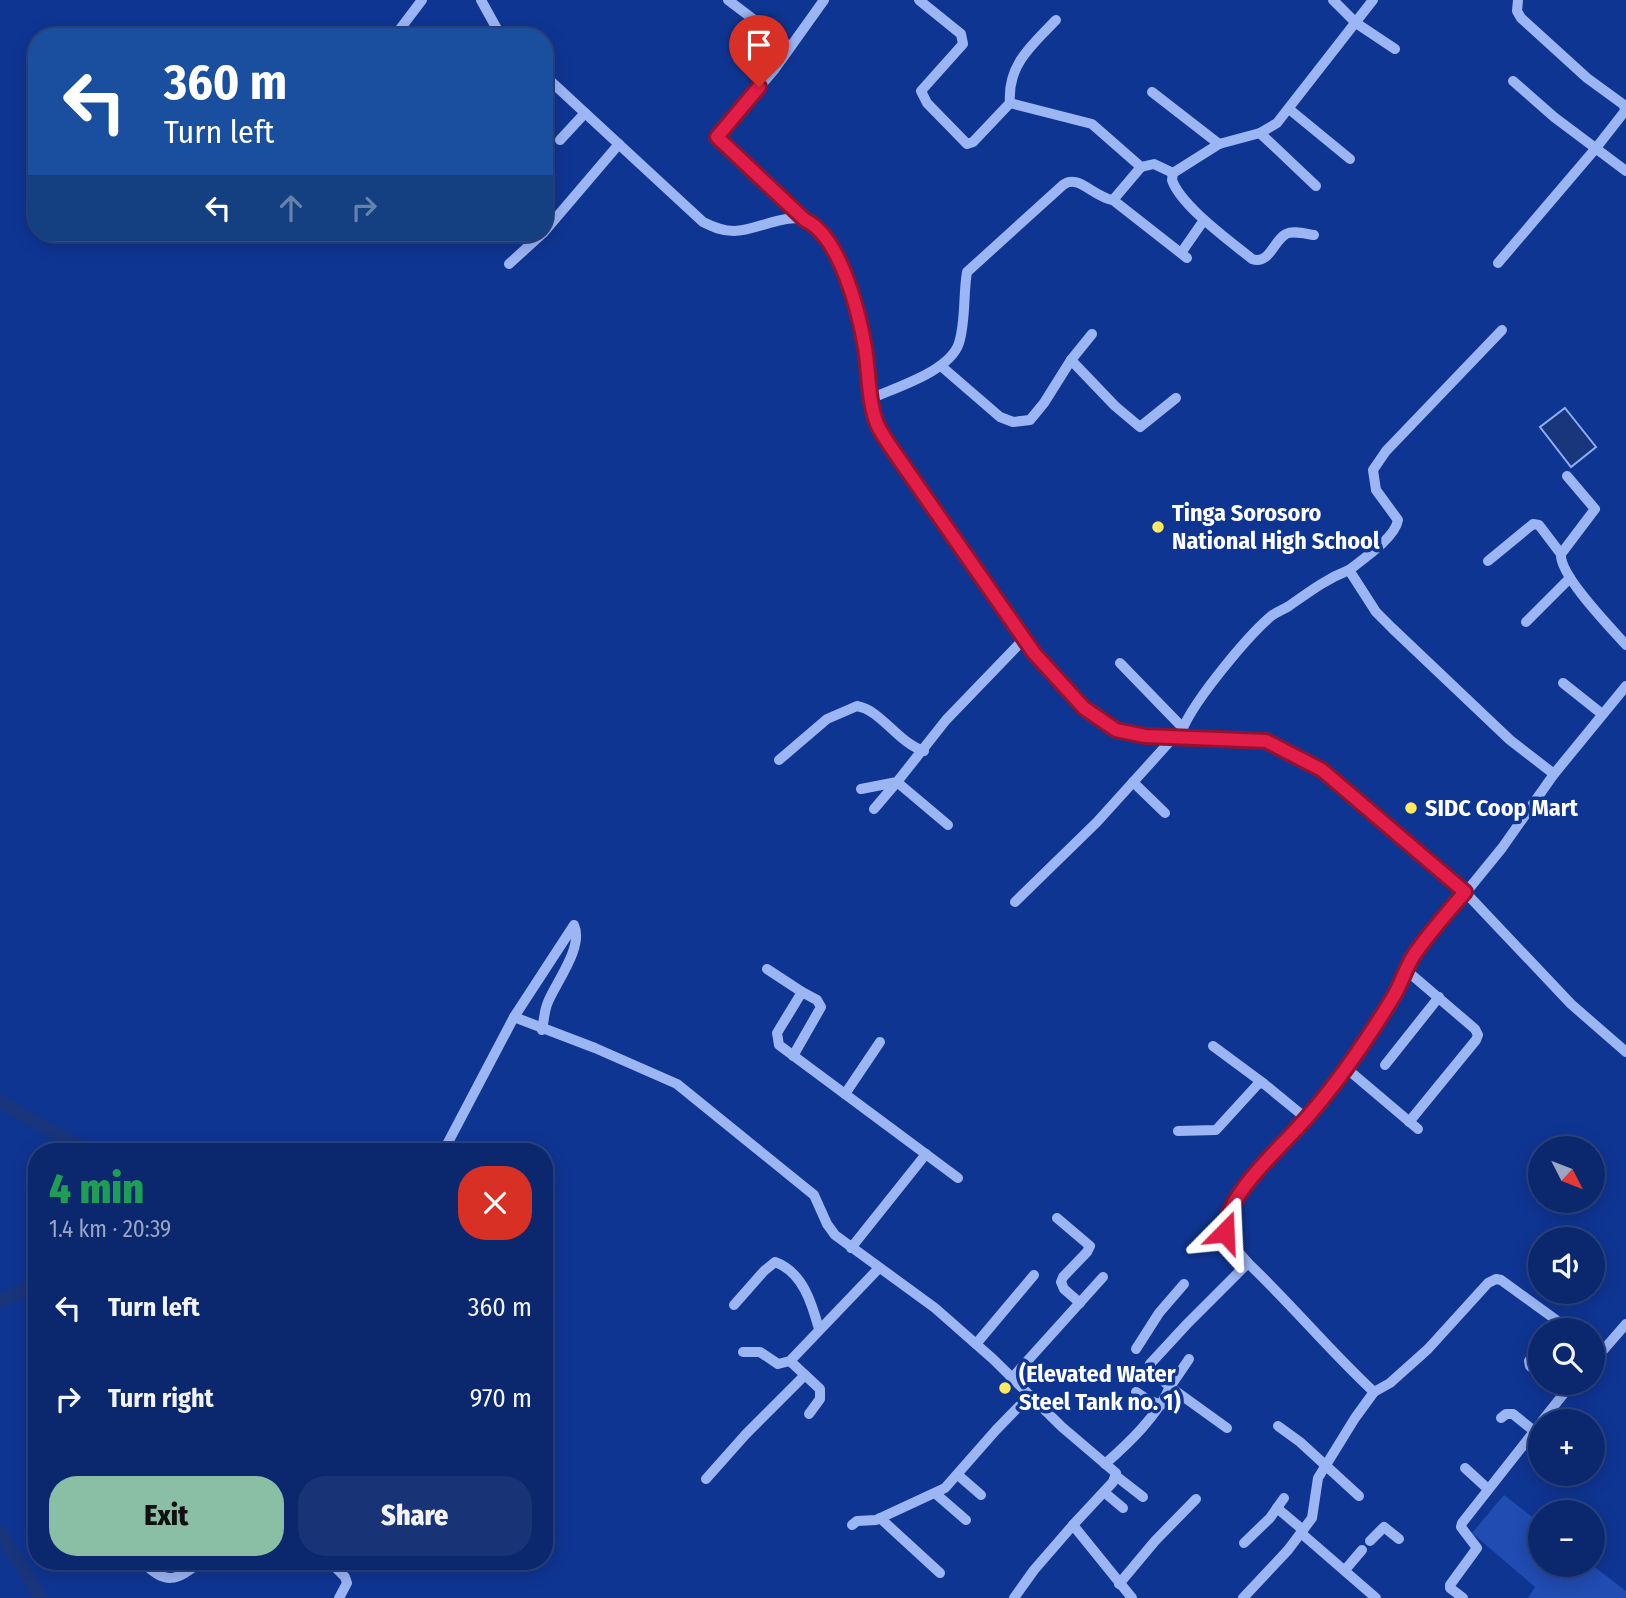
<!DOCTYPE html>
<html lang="en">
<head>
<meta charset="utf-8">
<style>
  body { margin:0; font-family:"Fira Sans Condensed",sans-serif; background:#193476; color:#f1f3f6; height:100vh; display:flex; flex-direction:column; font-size:26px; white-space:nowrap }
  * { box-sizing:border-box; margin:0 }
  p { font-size:23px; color:#9aa6c2 }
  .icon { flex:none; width:38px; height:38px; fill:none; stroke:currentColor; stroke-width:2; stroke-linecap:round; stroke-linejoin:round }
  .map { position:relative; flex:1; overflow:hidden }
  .drawer { position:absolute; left:28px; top:1143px; width:525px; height:427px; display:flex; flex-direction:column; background:#0b286e; border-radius:28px; box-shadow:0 4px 18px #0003,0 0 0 2px #2b4481 }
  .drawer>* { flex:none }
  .hud { position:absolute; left:28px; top:28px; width:525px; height:214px; border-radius:28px; box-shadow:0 4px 18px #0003,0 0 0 2px #2b4481; background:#1a4fa0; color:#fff; overflow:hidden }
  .needle { width:46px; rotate:132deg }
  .fabs { position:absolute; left:1528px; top:1136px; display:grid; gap:14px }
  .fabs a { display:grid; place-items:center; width:77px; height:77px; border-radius:50%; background:#0b286e; box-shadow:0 4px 18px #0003,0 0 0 2px #2b4481; font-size:35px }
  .pin { position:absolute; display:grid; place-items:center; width:60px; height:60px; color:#fff; margin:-72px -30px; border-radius:50% 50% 50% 0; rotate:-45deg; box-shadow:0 0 7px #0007 }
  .pin .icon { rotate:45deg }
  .me { position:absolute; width:77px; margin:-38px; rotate:21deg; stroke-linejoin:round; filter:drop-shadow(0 0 5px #0008) }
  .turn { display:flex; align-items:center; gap:24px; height:147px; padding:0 21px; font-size:32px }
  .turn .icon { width:91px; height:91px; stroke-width:2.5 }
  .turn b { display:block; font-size:49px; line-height:60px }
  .lanes { display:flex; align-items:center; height:66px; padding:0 21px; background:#0003; justify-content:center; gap:35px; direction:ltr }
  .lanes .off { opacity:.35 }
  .round { display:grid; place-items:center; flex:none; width:74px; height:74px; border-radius:28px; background:#193476 }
  .summary { display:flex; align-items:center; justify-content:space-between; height:119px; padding:0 21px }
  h1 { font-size:42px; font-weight:800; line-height:52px; color:#1e9e55 }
  .cta { display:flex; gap:14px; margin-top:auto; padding:14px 21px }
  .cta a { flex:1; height:80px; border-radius:28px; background:#8abfa5; color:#111; font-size:28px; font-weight:800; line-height:80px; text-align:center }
  .cta a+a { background:#193476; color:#f1f3f6 }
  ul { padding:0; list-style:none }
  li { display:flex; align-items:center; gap:21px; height:91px; padding:0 21px }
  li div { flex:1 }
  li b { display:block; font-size:26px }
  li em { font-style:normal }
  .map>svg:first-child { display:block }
  .green { fill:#214cb2 }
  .water { fill:#19357c; stroke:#8daef7; stroke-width:2 }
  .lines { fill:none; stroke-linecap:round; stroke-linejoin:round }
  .river { stroke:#19357c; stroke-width:14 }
  .minor { stroke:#9cb6f4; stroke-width:10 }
  .route-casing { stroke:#92132f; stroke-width:18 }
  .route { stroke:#e11d48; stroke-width:12 }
  .poi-dot { fill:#ffe95e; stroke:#0f3593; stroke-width:2.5 }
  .labels { text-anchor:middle; stroke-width:7; stroke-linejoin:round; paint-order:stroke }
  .poi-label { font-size:24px; font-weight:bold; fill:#fff; stroke:#0f3593; text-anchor:start }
</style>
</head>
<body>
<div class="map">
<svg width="1626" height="1598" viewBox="0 0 1626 1598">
  <rect width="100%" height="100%" fill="#0f3593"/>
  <polygon class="green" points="1504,1495 1540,1523 1540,1564 1592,1565 1626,1591 1626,1598 1528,1598 1535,1587 1472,1533"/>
  <polygon class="water" points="1565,408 1596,447 1571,467 1540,427"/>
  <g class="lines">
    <g class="river">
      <polyline points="0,1101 24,1116 90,1152"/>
      <polyline points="0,1301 37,1285"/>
      <polyline points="0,1532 41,1598"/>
    </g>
    <g class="minor">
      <polyline points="481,0 497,29 505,37"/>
      <polyline points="728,0 790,47"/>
      <path d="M919 0 961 34 963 44 921 91 927 103 967 144 973 142 1010 103C1007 65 1032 45 1056 20"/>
      <polyline points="1333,0 1356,23 1395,49"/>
      <polyline points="394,37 422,0"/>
      <path d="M544 75 703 222C713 227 722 231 734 231 758 231 789 209 812 223 840 241 861 317 865 350 869 373 868 402 877 424 882 435 890 446 896 456L1034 653 1084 708 1116 730 1145 736 1266 741 1322 770 1465 892 1571 1004 1626 1052"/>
      <polyline points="1513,81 1554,117 1626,171"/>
      <polyline points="1152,92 1219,144"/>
      <polyline points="1289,109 1350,159"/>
      <polyline points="1260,133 1316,186"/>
      <polyline points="560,140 585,113"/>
      <polyline points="1141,167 1154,164 1173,173"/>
      <polyline points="1113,200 1187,258"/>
      <polyline points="805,220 717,137 774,70 824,0"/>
      <polyline points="544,232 619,144"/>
      <path d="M1314 235C1306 234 1293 230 1286 234 1273 241 1270 265 1252 259 1230 241 1181 206 1172 180L1173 173 1219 144 1260 133 1277 123 1373 0"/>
      <polyline points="1181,253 1204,220"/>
      <polyline points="1498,263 1596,148 1625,111 1624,105 1587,78 1521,18 1517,11 1518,0"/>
      <polyline points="509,264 543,233"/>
      <polyline points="1071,360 1092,334"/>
      <polyline points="941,366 1000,417 1013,422 1030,420 1044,403 1071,360 1115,406 1140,427 1176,398"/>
      <path d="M872 398C897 387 950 371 959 343 966 320 963 295 967 272L1063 185C1078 173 1093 197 1113 200L1141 167 1092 124 1010 103"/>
      <path d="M1567 476 1595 509 1561 554C1559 575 1611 628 1626 645"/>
      <polyline points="1488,561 1533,524 1539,525 1561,554"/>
      <path d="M1349 570C1363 559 1395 538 1398 520L1376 490 1373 470 1386 451 1502 330"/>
      <polyline points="1526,622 1570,578"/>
      <polyline points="1120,663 1182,727"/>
      <polyline points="1563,683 1602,714"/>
      <path d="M1180 737C1186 709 1247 637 1270 617 1276 612 1283 610 1289 606 1309 592 1326 579 1349 570L1376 612 1392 628 1510 740 1554 774"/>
      <path d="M779 760 827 719 857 706C881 710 898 743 924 751"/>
      <polyline points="1133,782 1165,813"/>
      <polyline points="861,789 897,782 946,720 1025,638"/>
      <polyline points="874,809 897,782 948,825"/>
      <polyline points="1015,902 1097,822 1173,738"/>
      <polyline points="767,969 802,992 777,1033 779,1045 958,1178"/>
      <polyline points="1406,970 1475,1029 1478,1035 1476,1040 1409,1122"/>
      <path d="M514 1017 574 925C584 947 556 982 548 1002 544 1011 544 1021 542 1030"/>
      <polyline points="1213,1046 1263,1083"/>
      <polyline points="793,1056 821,1007 817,1000 802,992"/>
      <polyline points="1385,1065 1439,997"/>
      <polyline points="1346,1068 1418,1129"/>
      <polyline points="845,1094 880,1042"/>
      <polyline points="1178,1131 1216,1130 1258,1084 1263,1083 1307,1119"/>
      <polyline points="443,1152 514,1017 595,1048 677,1084 814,1195 827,1224 835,1235 935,1308 993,1359 1062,1427 1116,1473 1113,1482 1073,1525"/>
      <polyline points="1057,1218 1090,1246 1087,1252 1063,1277 1061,1282 1064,1289 1080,1303"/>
      <polyline points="851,1248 926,1154"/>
      <path d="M1248 1263C1292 1305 1330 1351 1374 1392"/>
      <path d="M734 1305 764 1271 775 1262C803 1272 812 1304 819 1329"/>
      <polyline points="976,1344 1034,1275"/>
      <polyline points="1136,1349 1159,1313 1184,1284"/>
      <polyline points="1540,1349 1529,1361 1530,1366 1540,1374"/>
      <polyline points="743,1352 760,1352 778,1364 790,1361 879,1268"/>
      <polyline points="1189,1359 1170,1387 1227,1428"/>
      <polyline points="790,1361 820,1389 820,1399 809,1414"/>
      <polyline points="1592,1363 1626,1324"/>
      <polyline points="33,1376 37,1375"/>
      <polyline points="1012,1378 1103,1277"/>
      <polyline points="1549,1382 1563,1394"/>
      <polyline points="1136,1392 1148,1400 1161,1405"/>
      <polyline points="1501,1418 1506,1414 1513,1414 1534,1431"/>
      <polyline points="1542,1421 1573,1382"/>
      <polyline points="1278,1426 1300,1442 1359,1496"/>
      <path d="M1105 1464C1130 1442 1157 1416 1170 1387L1151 1370 1150 1364 1187 1324 1248 1263 1229 1241 1225 1232 1227 1214 1264 1163 1303 1123 1346 1068 1394 995 1414 956 1502 848 1554 774 1626 686"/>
      <polyline points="1465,1468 1488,1489"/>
      <polyline points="958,1475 981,1495"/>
      <polyline points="1116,1476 1143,1497"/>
      <polyline points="706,1479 746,1434 805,1375"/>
      <polyline points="1104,1492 1123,1508"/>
      <polyline points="936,1494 966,1520"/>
      <polyline points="1277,1508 1303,1530"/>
      <polyline points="880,1518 940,1573"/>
      <polyline points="852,1525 857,1521 876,1520 945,1488 996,1430 1030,1395"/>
      <polyline points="1301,1533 1376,1598"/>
      <polyline points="1370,1541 1384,1527 1399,1539"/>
      <polyline points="1244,1543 1270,1518 1284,1498"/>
      <path d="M141 1561C166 1585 176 1582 201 1561"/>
      <polyline points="329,1561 345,1577 347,1583 339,1598"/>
      <polyline points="1345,1570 1362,1550"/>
      <polyline points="1119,1584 1155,1541 1196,1499"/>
      <polyline points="1014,1598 1034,1570 1073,1525 1132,1598"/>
      <polyline points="1243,1598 1288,1550 1312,1518 1318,1478 1355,1418 1374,1392 1390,1383 1428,1349 1488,1283 1496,1279 1501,1280 1570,1330"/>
      <polyline points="1463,1598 1450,1588 1450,1585 1477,1548 1461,1527 1462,1523 1540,1424"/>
    </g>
  </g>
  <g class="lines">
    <g class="route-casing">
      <path id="route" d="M759 87 717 137 805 220C840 236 859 312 865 348 869 372 868 401 877 424 882 435 890 446 897 456L1034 653 1084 708 1116 730 1145 736 1266 741 1322 770 1465 892C1447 913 1429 933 1414 955 1405 969 1401 985 1392 999 1362 1048 1327 1099 1286 1140 1266 1161 1224 1202 1225 1232"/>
    </g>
    <use href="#route" class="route"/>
  </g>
  <g class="poi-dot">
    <circle cx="1158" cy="527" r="7"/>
    <circle cx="1411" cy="808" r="7"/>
    <circle cx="1005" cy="1388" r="7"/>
  </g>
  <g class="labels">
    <g class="poi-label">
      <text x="1172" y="521">Tinga Sorosoro<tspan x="1172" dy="28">National High School</tspan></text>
      <text x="1425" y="816">SIDC Coop Mart</text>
      <text x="1019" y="1382">(Elevated Water<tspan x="1019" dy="28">Steel Tank no. 1)</tspan></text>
    </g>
  </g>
</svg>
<div class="fabs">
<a><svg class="needle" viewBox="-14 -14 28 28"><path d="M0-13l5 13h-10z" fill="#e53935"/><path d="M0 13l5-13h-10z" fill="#9aa6c2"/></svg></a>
<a><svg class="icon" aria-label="sound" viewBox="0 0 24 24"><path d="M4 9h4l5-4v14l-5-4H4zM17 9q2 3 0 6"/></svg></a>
<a><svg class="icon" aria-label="search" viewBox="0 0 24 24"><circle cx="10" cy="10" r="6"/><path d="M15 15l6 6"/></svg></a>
<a>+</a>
<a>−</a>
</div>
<div class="pin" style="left:759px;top:87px;background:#d93025"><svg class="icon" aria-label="arrive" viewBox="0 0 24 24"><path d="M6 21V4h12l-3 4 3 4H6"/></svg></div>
<svg class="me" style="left:1225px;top:1232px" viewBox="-20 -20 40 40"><path d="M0-17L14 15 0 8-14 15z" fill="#e11d48" stroke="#fff" stroke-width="4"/></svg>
<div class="hud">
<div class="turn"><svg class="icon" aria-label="left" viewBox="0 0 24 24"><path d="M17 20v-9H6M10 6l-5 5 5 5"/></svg><div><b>360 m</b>Turn left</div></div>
<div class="lanes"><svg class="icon" aria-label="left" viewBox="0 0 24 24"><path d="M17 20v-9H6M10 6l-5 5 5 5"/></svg><svg class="icon off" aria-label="ahead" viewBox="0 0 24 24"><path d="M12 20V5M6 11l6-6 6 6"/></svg><svg class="icon off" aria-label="right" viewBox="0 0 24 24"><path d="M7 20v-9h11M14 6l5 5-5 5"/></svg></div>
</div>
<section class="drawer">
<div class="summary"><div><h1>4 min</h1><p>1.4 km · 20:39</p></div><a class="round" style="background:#d93025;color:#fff"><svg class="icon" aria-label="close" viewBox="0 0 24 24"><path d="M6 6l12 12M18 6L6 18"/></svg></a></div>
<ul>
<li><svg class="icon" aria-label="left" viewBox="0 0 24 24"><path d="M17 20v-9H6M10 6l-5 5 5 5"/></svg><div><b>Turn left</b></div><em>360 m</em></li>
<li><svg class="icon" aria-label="right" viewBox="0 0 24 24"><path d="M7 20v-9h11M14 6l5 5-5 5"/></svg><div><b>Turn right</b></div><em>970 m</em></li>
</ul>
<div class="cta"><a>Exit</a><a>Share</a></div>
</section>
</div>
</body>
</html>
